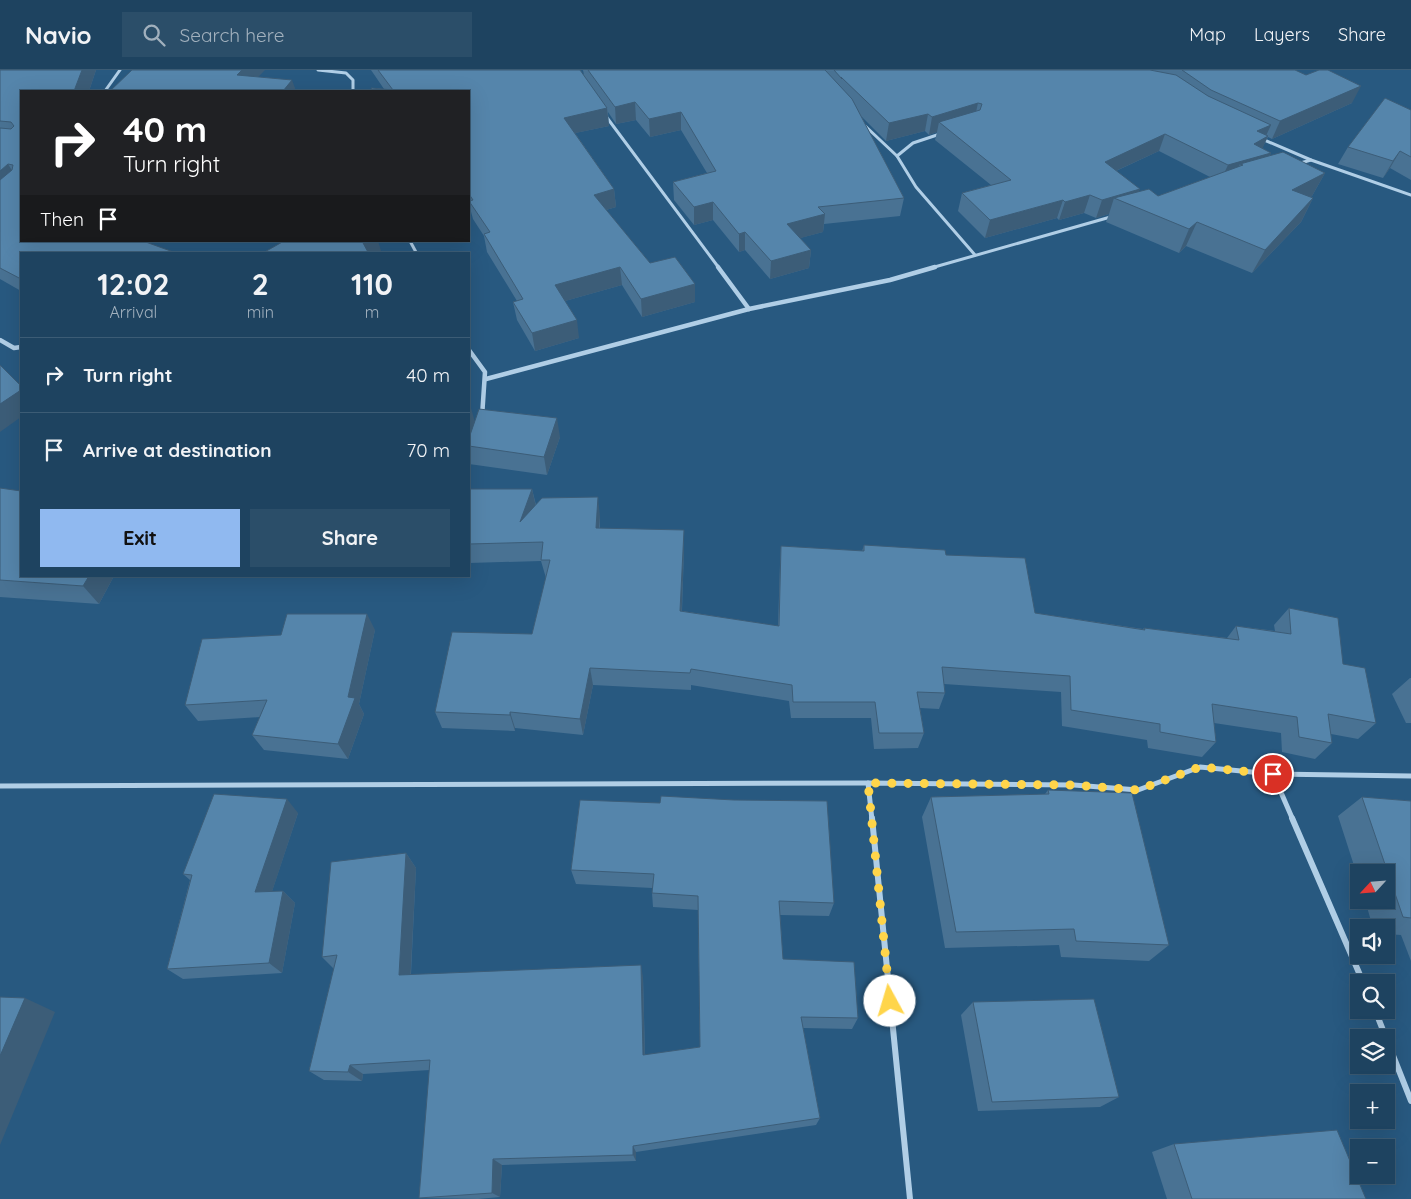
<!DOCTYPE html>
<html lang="en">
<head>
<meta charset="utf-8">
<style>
  body { margin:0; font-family:Quicksand,sans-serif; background:#2b4e69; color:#f1f3f6; height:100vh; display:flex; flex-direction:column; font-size:19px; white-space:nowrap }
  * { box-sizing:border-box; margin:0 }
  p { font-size:16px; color:#a1b0bd }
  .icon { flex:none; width:28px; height:28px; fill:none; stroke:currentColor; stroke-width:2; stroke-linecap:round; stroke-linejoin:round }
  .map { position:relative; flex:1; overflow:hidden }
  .sheet { position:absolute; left:20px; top:182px; width:450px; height:325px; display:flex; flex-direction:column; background:#1e4360; border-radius:0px; box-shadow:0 5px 20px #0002,0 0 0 1px #3c5c75 }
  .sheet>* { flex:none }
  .hud { position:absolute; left:20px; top:20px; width:450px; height:152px; border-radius:0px; box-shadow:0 5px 20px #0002,0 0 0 1px #3c5c75; background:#202124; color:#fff; overflow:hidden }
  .needle { width:32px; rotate:244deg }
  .tools { position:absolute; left:1350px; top:794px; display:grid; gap:10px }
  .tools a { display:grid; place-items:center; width:45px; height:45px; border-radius:0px; background:#1e4360; box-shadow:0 5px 20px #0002,0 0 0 1px #3c5c75; font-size:25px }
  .pin { position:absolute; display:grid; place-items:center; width:42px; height:42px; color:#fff; margin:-21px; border:2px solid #fff; border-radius:50%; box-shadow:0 1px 5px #0007 }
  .me { position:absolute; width:55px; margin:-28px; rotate:354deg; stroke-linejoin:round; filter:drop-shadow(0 0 4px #0008) }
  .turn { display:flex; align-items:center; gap:18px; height:105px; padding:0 20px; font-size:22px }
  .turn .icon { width:65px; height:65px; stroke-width:2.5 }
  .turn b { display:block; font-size:35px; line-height:42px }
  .then { display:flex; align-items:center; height:48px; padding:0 20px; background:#0003; gap:10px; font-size:19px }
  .eta { display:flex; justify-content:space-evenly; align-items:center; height:85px; text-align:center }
  .eta b { font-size:30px; font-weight:700; line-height:35px }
  .cta { display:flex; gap:10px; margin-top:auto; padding:10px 20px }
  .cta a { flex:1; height:58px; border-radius:0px; background:#90b9f0; color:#111; font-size:20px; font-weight:700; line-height:58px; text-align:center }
  .cta a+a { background:#2b4e69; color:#f1f3f6 }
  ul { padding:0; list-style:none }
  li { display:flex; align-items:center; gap:15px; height:75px; padding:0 20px; border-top:1px solid #3c5c75 }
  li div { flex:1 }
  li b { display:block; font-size:19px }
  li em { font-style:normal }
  header { display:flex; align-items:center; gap:30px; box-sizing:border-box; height:70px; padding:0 25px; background:#1e4360; border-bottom:1px solid #3c5c75 }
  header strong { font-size:24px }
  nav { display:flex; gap:28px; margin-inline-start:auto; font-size:18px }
  .search { width:350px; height:45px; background:#2b4e69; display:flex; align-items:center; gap:12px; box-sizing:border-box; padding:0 18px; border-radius:0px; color:#a1b0bd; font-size:19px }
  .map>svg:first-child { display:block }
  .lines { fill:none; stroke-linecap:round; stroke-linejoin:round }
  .minor-far3 { stroke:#b0cee6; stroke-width:3 }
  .minor-far2 { stroke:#b0cee6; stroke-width:4.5 }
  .minor-far1 { stroke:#b0cee6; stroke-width:5 }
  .minor { stroke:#b0cee6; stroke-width:6 }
  .wall { fill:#497293; fill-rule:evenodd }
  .shaded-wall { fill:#3c5d78 }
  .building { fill:#5585ab; stroke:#3c5d78 }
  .route { stroke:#ffd54a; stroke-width:9; stroke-dasharray:0 16.2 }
</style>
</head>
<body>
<header>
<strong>Navio</strong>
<div class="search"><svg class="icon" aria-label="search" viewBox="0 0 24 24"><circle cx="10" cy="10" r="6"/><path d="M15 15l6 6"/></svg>Search here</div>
<nav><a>Map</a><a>Layers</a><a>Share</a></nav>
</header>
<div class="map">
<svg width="1411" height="1129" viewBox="0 0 1411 1129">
  <rect width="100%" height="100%" fill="#285980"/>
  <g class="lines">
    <g class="minor-far3">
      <polyline points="318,0 346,3 353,10 353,21"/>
      <polyline points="105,21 120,0"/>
      <polyline points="605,45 719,198"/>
      <polyline points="862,53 897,86 916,117 975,185"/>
      <polyline points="1262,69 1311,90 1411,125"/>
      <polyline points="897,86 913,73 940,64"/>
      <polyline points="1297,94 1311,90"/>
      <polyline points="410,171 417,184"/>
      <polyline points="931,198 1114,146"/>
    </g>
    <g class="minor-far2">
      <polyline points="718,197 749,239"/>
      <polyline points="0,270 14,278 21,277"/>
      <polyline points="469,280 485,302 482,347"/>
      <polyline points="486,309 749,239 890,210 935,197"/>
    </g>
    <g class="minor-far1">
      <polyline points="1273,704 1293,750"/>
      <polyline points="0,716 868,713"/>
      <polyline points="872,750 868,713 1074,715 1138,720 1200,697 1273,704 1411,706"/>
    </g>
    <g class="minor">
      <polyline points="872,748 910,1129"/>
      <polyline points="1292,748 1363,912"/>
      <polyline points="1375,940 1411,1031"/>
    </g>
  </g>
  <g class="wall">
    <polygon points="0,0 96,0 89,21 21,184 21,221 0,209"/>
    <path d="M371 0H580L584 5 583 0H1295L1352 33 1272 69 1268 67 1262 78 1271 83 1270 85 1325 103 1312 126 1310 127 1313 128 1301 152 1252 203 1186 176 1179 183 1106 152 1109 144 1096 148 1084 143 1059 150 1057 148 985 168 958 141 962 123 991 115 935 70 937 62 929 65 925 61 886 71 861 46 904 128 900 146 824 154 823 162 800 168 811 180 809 198 770 209 745 180 739 182 713 150 694 155 674 130 673 112 707 103 681 60 650 67 636 50 616 54 608 42 609 56 575 63 614 119 616 137 606 140 650 193 695 214V232L642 247 622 215 565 231 579 268 535 281 517 250 513 232 517 231 487 182 484 166 473 149 470 138 469 135V21H372L371 18 384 19ZM1159 81 1210 107 1158 126 1139 122 1116 101Z"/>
    <polygon points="1411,40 1411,110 1390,98 1383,108 1338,94 1348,77"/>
    <polygon points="474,352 560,367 547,405 469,394 469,376"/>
    <polygon points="0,418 21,506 114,506 99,534 0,527"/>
    <polygon points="469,419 532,419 536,435 600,446 600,459 684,479 682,541 778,556 780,494 781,476 862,481 864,475 946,485 1035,543 1143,559 1144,558 1227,568 1236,556 1275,561 1274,555 1289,538 1343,594 1376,653 1358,669 1331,664 1332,673 1315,689 1282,682 1281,663 1214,653 1216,672 1202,687 1148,678 1147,670 1062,656 1061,622 944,614 945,623 939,639 920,638 924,663 918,678 874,679 871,648 791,648 789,631 691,615 691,620 593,615 583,665 515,658 515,661 442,658 435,642 532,564 546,508 541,491 469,493"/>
    <polygon points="375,560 359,634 364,644 348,689 264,680 252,665 260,647 198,651 185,635"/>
    <polygon points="1410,608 1411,608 1411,653 1406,653 1392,624"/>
    <polygon points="1048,720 1169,875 1149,891 1061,887 1059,875 945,878 922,747 931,727 1045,724"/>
    <polygon points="1362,727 1411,731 1411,891 1401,865 1386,864 1386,858 1373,858 1365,830 1386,830 1386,802 1359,802 1359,811 1338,746"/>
    <polygon points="580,730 834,833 829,846 780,845 783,889 858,948 852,959 803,958 820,1048 816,1055 636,1082 636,1091 502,1095 500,1127 478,1129 419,1128 430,1000 363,1004 362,1011 324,1010 309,1001 334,899 322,887 406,783 416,798 411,904 643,907 645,985 700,977 698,840 653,837 652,823 652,818 576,814 571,800"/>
    <polygon points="298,743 272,821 283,821 295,833 282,903 183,909 167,899 190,810 183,804"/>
    <polygon points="973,932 1119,1027 1100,1037 978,1041 961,945"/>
    <polygon points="1174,1074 1366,1129 1167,1129 1152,1082"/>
  </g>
  <g class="shaded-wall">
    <polygon points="82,0 96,0 89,21 74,21"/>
    <polygon points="242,0 265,0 245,21 237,5"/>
    <polygon points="292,10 296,21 283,21"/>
    <polygon points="1361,16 1352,33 1272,69 1280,51"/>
    <polygon points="635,32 636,50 616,54 615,37"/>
    <polygon points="978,33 974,51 939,52 937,62 929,65 932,47"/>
    <polygon points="607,38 609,56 566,65 564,48"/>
    <polygon points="681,42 681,60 650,67 649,49"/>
    <polygon points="928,44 925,61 886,71 889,53"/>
    <polygon points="1271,55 1265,68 1268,66 1260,84 1271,83 1262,100 1243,95 1240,94 1233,109 1220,112 1228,95 1257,61"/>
    <polygon points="1165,64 1159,81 1098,109 1105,92"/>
    <polygon points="1400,81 1390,98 1383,108 1393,91"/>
    <polygon points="8,94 19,112 0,128 0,101"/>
    <polygon points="1325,103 1312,126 1279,144 1292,120"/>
    <polygon points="614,119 616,137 596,143 594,125"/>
    <polygon points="1140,119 1133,136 1114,128 1109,144 1096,148 1102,130"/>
    <polygon points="1090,125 1084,143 1059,150 1065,132"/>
    <polygon points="1313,128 1301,152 1252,203 1265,180"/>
    <polygon points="1063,130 1057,148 985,168 990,150"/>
    <polygon points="713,132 713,150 694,155 694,137"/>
    <polygon points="825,144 823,162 786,172 787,154"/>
    <polygon points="1197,152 1186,176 1179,183 1189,159"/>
    <polygon points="745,162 745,180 739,182 739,164"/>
    <polygon points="362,171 378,171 382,184 366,184"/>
    <polygon points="811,180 809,198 770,209 771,191"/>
    <polygon points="620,197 622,215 558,233 555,215"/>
    <polygon points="695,214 695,232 642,247 641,229"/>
    <polygon points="577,250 579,268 535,281 532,263"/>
    <polygon points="21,320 21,347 0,362 0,334"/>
    <polygon points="471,338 476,356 469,376 469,344"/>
    <polygon points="557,348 560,367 547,405 544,387"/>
    <polygon points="532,419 536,437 520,452"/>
    <polygon points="598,427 600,446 598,477 596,458"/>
    <polygon points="684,460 684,479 681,558 680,541"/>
    <polygon points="89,506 114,506 99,534 83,516"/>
    <polygon points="367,544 375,560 359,634 364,644 348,689 338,674 348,627"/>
    <polygon points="590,598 593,615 583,665 580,649"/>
    <polygon points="510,642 515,658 515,661 510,645"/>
    <polygon points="287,729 298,743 268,834 255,822"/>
    <polygon points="406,783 416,798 410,916 399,905"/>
    <polygon points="283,821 295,833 282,903 269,893"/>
    <polygon points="641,895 643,907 645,994 643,985"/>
    <polygon points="25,928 55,942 0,1075 0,986"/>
    <polygon points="350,995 363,1004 362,1011 348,1002"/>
    <polygon points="633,1076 636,1082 636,1091 633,1085"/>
    <polygon points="493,1089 502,1095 500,1127 492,1123"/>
  </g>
  <g class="building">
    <polygon points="0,0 82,0 74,21 21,21 21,171 143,171 179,184 21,184 21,209 0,198 0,110 12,100 13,95 8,94 0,101 0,58 11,59 14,56 11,52 0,51"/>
    <polygon points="132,0 242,0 237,5 292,10 283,21 110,21"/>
    <polygon points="378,0 580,0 607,38 564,48 614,119 594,125 650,193 675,187 695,214 641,229 620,197 555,215 577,250 532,263 513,232 523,229 484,164 490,162 469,131 473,130 469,124 469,21 374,21 371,18 393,20"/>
    <polygon points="588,0 825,0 852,29 904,128 818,137 825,144 787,154 811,180 771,191 745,162 739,164 713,132 694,137 673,112 716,101 681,42 649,49 635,32 615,37"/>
    <polygon points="834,0 1150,0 1176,5 1208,26 1271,55 1257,61 1268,66 1254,74 1271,83 1228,95 1165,64 1105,92 1140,119 1102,130 1090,125 1065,132 1063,130 990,150 962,123 1011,110 939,52 980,40 982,34 978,33 932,47 928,44 889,53 841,7 842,9"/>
    <polygon points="1182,0 1295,0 1306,5 1319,0 1328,0 1361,16 1280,51 1211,20"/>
    <polygon points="1385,28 1411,40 1411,87 1400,81 1393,91 1348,77"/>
    <polygon points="1283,82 1325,103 1292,120 1313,128 1265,180 1197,152 1189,159 1114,128 1149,119 1158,126 1243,95 1240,94"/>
    <polygon points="284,171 362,171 369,184 261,184"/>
    <polygon points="0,295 21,316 21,320 0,334"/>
    <polygon points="479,339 557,348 544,387 469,376 469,368"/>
    <polygon points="0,418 21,421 21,506 89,506 83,516 0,510"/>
    <polygon points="469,419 532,419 520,452 542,428 598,427 596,458 684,460 680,541 779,556 781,476 864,481 864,475 945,480 946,485 1025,488 1035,543 1145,560 1144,558 1239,570 1236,556 1291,564 1289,538 1338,548 1343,594 1365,598 1376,653 1328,644 1332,673 1299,667 1297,647 1212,634 1216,672 1160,662 1160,654 1071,640 1070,606 942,597 945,623 917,622 924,663 879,663 875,632 793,632 792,615 691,599 690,603 590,598 580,649 510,642 510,645 435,642 452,562 532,564 550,490 541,490 543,472 469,474"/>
    <polygon points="287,544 367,544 348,627 355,628 338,674 252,665 267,630 185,635 202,569 281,565"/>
    <polygon points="1048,720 1132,723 1169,875 1076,871 1074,859 956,862 931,727 1049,724"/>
    <polygon points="214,724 287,729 255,822 283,821 269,893 167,899 192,805 183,804"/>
    <polygon points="661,726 734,730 827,731 834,833 779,831 783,889 854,892 858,948 801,947 820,1048 633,1076 633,1085 493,1089 492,1123 419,1128 430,990 350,995 348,1002 309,1001 337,885 322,887 331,792 406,783 399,905 641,895 643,985 700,977 698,826 652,823 654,804 571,800 580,730 660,733"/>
    <polygon points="1362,727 1411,731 1411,848 1403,847"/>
    <polygon points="0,927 25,928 0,986"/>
    <polygon points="1094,929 1119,1027 992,1032 973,932"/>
    <polygon points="1337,1060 1366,1129 1192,1129 1174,1074"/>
  </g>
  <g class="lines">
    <polyline class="route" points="890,931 868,713 1074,715 1138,720 1200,697 1273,704"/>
  </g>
</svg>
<div class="tools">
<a><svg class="needle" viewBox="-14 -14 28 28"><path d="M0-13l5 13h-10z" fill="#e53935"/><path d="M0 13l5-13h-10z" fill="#a1b0bd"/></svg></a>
<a><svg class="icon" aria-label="sound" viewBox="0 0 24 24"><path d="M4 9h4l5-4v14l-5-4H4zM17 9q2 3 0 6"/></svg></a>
<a><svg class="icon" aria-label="search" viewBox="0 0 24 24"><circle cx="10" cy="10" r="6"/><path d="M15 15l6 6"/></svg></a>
<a><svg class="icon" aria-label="layers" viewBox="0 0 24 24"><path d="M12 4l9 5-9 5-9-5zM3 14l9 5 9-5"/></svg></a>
<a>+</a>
<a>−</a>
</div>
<div class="pin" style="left:1273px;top:704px;background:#d93025"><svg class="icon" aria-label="arrive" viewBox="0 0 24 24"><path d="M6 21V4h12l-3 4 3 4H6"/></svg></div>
<svg class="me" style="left:890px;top:931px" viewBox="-20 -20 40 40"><circle r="19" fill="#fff"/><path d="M0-13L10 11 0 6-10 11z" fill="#ffd54a"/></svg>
<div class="hud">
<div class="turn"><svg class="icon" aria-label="right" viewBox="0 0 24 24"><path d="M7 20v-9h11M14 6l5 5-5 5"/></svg><div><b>40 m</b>Turn right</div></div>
<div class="then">Then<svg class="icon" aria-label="arrive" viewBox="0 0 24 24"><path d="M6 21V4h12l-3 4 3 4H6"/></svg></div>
</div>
<section class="sheet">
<div class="eta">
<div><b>12:02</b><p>Arrival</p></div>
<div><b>2</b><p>min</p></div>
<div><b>110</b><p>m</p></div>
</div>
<ul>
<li><svg class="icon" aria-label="right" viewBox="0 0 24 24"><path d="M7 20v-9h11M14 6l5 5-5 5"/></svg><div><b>Turn right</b></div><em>40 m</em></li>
<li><svg class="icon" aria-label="arrive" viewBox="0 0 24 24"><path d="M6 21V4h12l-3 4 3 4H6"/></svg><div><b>Arrive at destination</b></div><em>70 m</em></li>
</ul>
<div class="cta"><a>Exit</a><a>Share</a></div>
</section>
</div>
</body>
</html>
